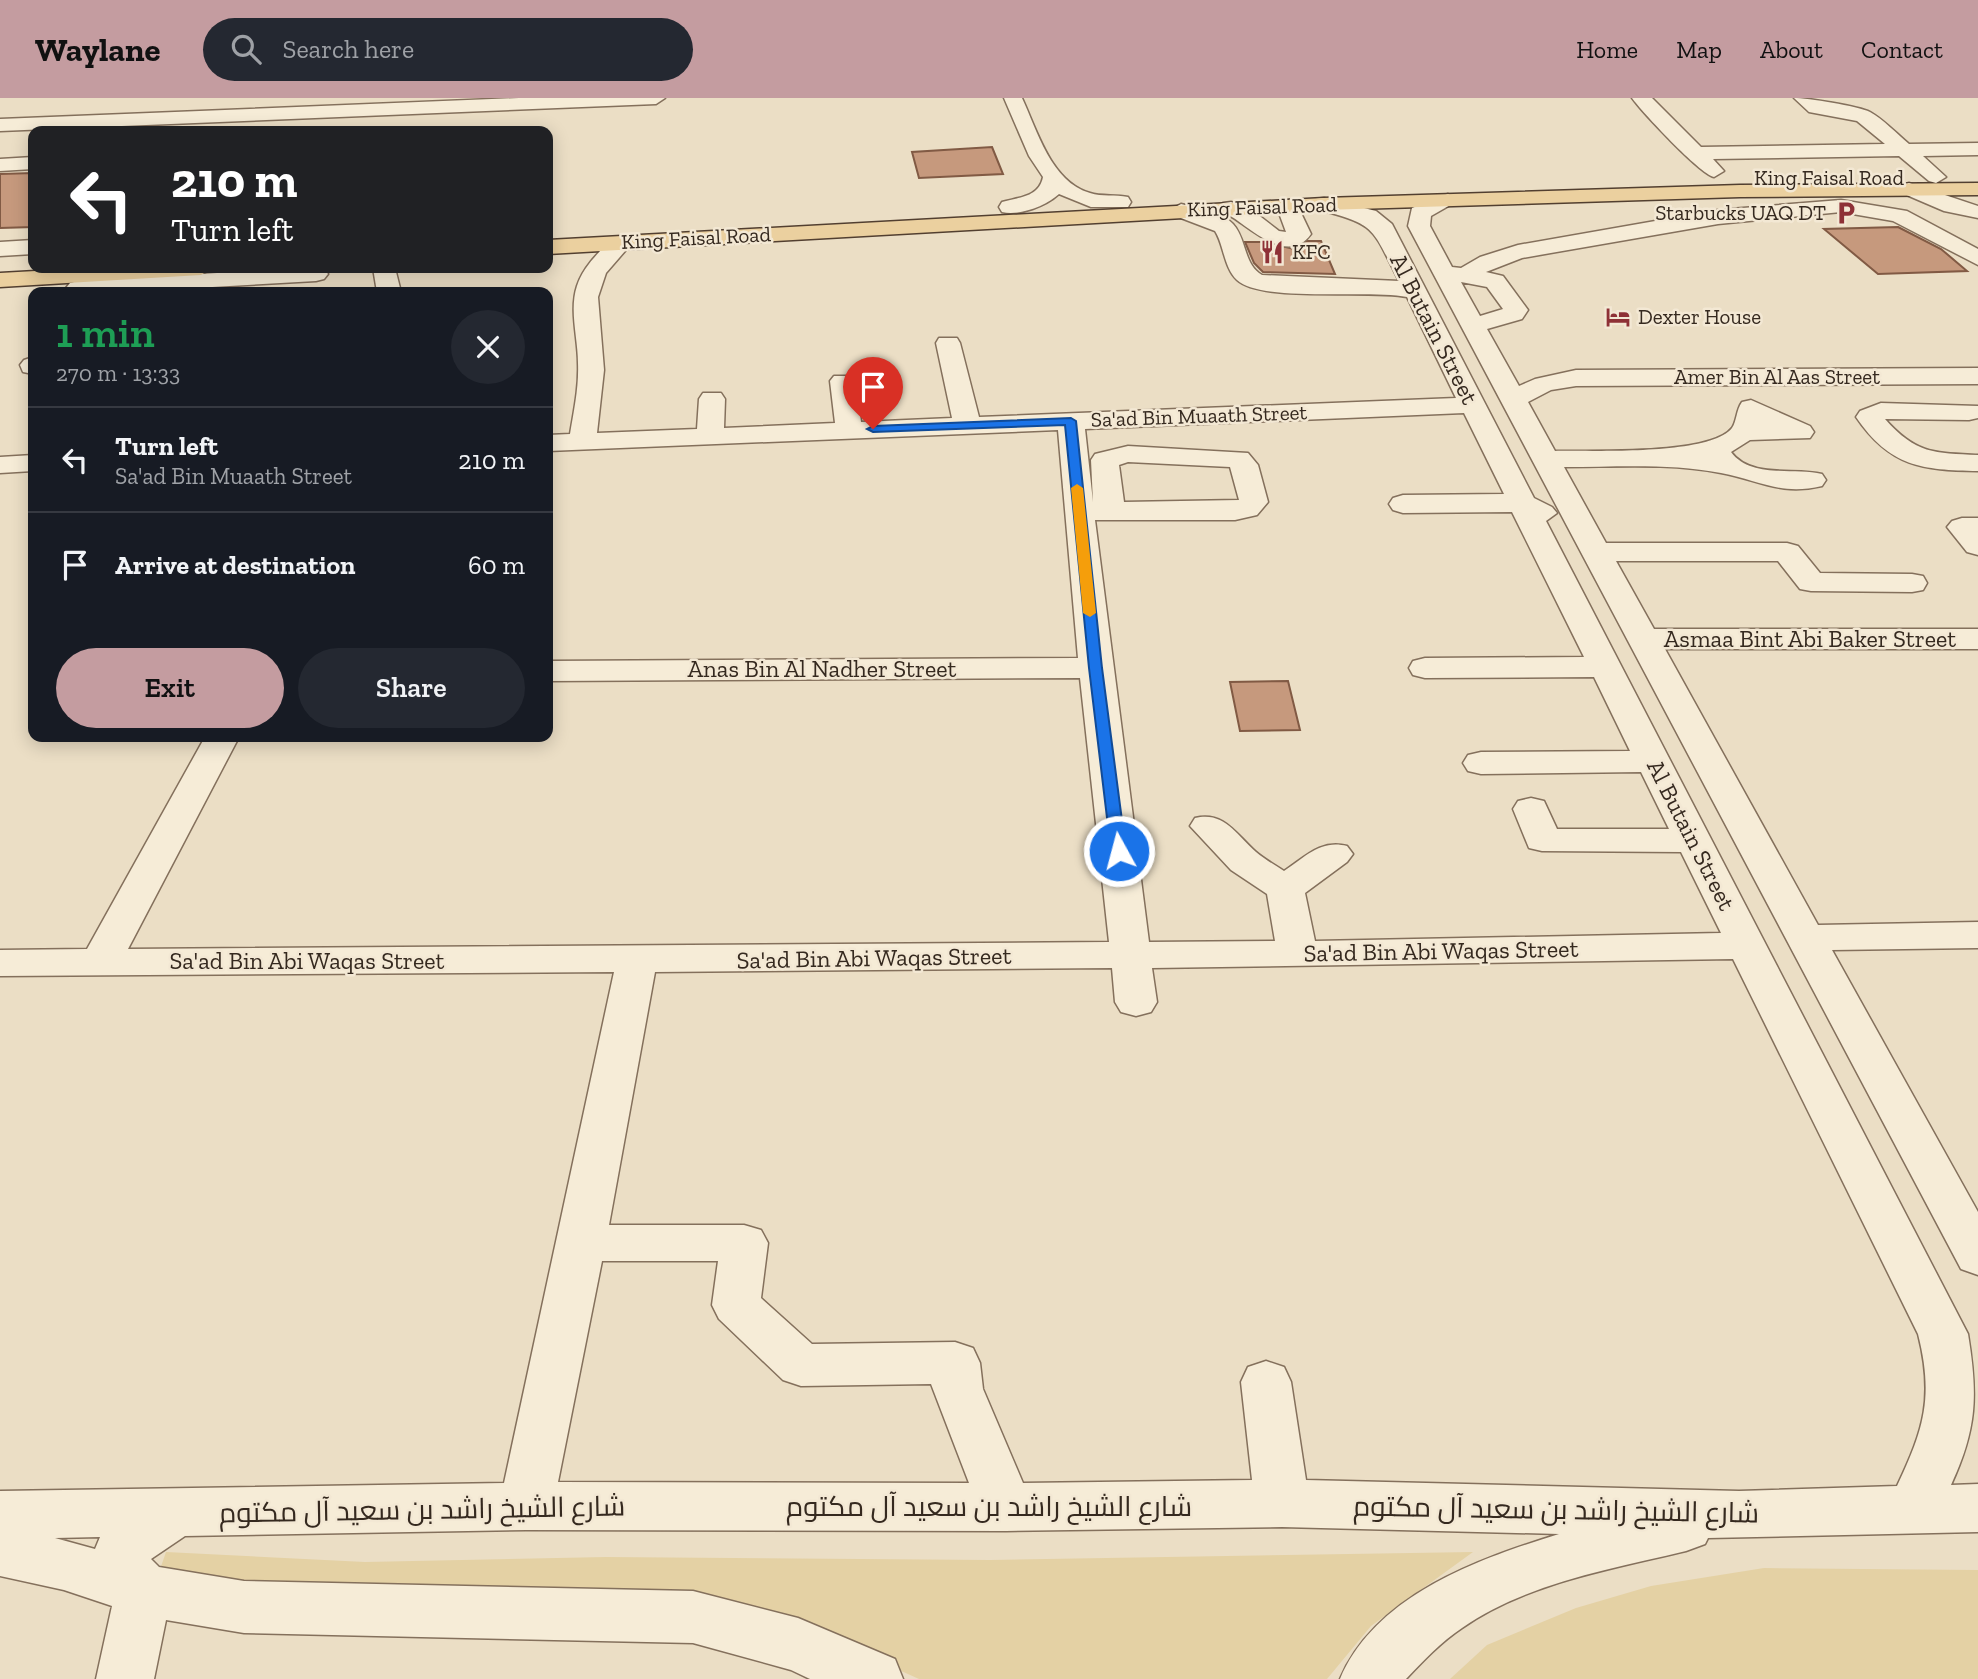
<!DOCTYPE html>
<html lang="en">
<head>
<meta charset="utf-8">
<style>
  body { margin:0; font-family:"Zilla Slab",Cairo,serif; background:#242831; color:#f1f3f6; height:100vh; display:flex; flex-direction:column; font-size:26px; white-space:nowrap }
  * { box-sizing:border-box; margin:0 }
  p { font-size:23px; color:#9ea1a6 }
  .icon { flex:none; width:38px; height:38px; fill:none; stroke:currentColor; stroke-width:2; stroke-linecap:round; stroke-linejoin:round }
  .map { position:relative; flex:1; overflow:hidden }
  .side { position:absolute; left:28px; top:189px; width:525px; height:455px; display:flex; flex-direction:column; background:#171b24; border-radius:14px; box-shadow:0 4px 18px #0003 }
  .side>* { flex:none }
  .hud { position:absolute; left:28px; top:28px; width:525px; height:147px; border-radius:14px; box-shadow:0 4px 18px #0003; background:#202124; color:#fff; overflow:hidden }
  .pin { position:absolute; display:grid; place-items:center; width:60px; height:60px; color:#fff; margin:-72px -30px; border-radius:50% 50% 50% 0; rotate:-45deg; box-shadow:0 0 7px #0007 }
  .pin .icon { rotate:45deg }
  .me { position:absolute; width:77px; margin:-38px; rotate:353deg; stroke-linejoin:round; filter:drop-shadow(0 0 5px #0008) }
  .turn { display:flex; align-items:center; gap:24px; height:147px; padding:0 28px; font-size:32px }
  .turn .icon { width:91px; height:91px; stroke-width:2.5 }
  .turn b { display:block; font-size:49px; line-height:60px }
  .round { display:grid; place-items:center; flex:none; width:74px; height:74px; border-radius:37px; background:#242831 }
  .head { display:flex; align-items:center; justify-content:space-between; height:119px; padding:0 28px }
  h1 { font-size:42px; font-weight:600; line-height:52px; color:#1e9e55 }
  .action { display:flex; gap:14px; margin-top:auto; padding:14px 28px }
  .action a { flex:1; height:80px; border-radius:42px; background:#c49ca0; color:#111; font-size:28px; font-weight:600; line-height:80px; text-align:center }
  .action a+a { background:#242831; color:#f1f3f6 }
  ul { padding:0; list-style:none }
  li { display:flex; align-items:center; gap:21px; height:105px; padding:0 28px; border-top:2px solid #363941 }
  li div { flex:1 }
  li b { display:block; font-size:26px }
  li em { font-style:normal }
  header { display:flex; align-items:center; gap:42px; box-sizing:border-box; height:98px; padding:0 35px; background:#c49ca0; color:#111 }
  header strong { font-size:33px }
  nav { display:flex; gap:38px; margin-inline-start:auto; font-size:24px }
  .search { width:490px; height:63px; background:#242831; display:flex; align-items:center; gap:18px; box-sizing:border-box; padding:0 24px; border-radius:38px; color:#9ea1a6; font-size:26px }
  .map>svg:first-child { display:block }
  .sand { fill:#e4d1a4 }
  .building { fill:#c6997d; stroke:#815a44; stroke-width:2 }
  .lines { fill:none; stroke-linecap:round; stroke-linejoin:round }
  .minor-casing { stroke:#84705c; stroke-width:3 }
  .major-casing { stroke:#523f30; stroke-width:3 }
  .minor { fill:#f6ecd7; fill-rule:evenodd }
  .major { fill:#ebd09f; fill-rule:evenodd }
  .route { fill:#1a73e8; stroke:#114b97; stroke-width:2 }
  .slow { fill:#f59e0b }
  .labels { text-anchor:middle; stroke-width:5; stroke-linejoin:round; paint-order:stroke }
  .far-street-label { font-size:21px; fill:#35291f; stroke:#f3e8d4 }
  .far-poi-label { font-size:21px; fill:#35291f; stroke:#f3e8d4; text-anchor:start }
  .street-label { font-size:24px; fill:#35291f; stroke:#f3e8d4 }
  .near-street-label { font-size:28px; fill:#35291f; stroke:#f3e8d4 }
</style>
</head>
<body>
<header>
<strong>Waylane</strong>
<div class="search"><svg class="icon" aria-label="search" viewBox="0 0 24 24"><circle cx="10" cy="10" r="6"/><path d="M15 15l6 6"/></svg>Search here</div>
<nav><a>Home</a><a>Map</a><a>About</a><a>Contact</a></nav>
</header>
<div class="map">
<svg width="1978" height="1581" viewBox="0 0 1978 1581">
  <rect width="100%" height="100%" fill="#ebdec5"/>
  <g class="sand">
    <polygon points="166,1454 365,1464 606,1459 990,1462 1473,1454 1371,1528 1327,1581 919,1581 850,1550 155,1486"/>
    <polygon points="1764,1470 1978,1472 1978,1581 1450,1581 1487,1547 1576,1510 1651,1488"/>
  </g>
  <g class="building">
    <polygon points="992,49 1003,76 919,80 912,54"/>
    <polygon points="33,75 33,129 0,130 0,76"/>
    <polygon points="1898,129 1941,151 1967,173 1878,176 1824,131"/>
    <polygon points="1307,143 1321,143 1335,176 1263,174 1254,165 1245,144 1264,144 1294,151"/>
    <polygon points="1288,583 1300,632 1240,633 1230,584"/>
  </g>
  <g class="lines">
    <g class="minor-casing">
      <g id="minor">
        <polygon points="519,0 665,0 656,6 0,33 0,21"/>
        <path d="M1004 0H1022C1037 32 1051 84 1090 95 1102 99 1115 96 1128 99L1131 104 1128 109H1091L1059 96C1046 108 1020 118 1002 114L999 109 1002 104C1020 99 1039 99 1043 79L1029 58Z"/>
        <path d="M1632 0H1652L1701 49 1885 46 1857 23 1809 14 1794 0C1807 0 1858 8 1870 14 1883 21 1897 36 1909 46L1978 45V57L1923 58 1946 79 1936 85 1929 83 1899 58 1713 61 1724 73 1714 79C1700 76 1642 14 1632 0Z"/>
        <polygon points="33,59 33,71 0,73 0,61"/>
        <polygon points="1909,85 1978,108 1978,120 1944,113 1902,95 1899,91 1902,87"/>
        <path d="M1448 96 1459 102 1431 118 1430 128 1452 169 1461 170 1480 159 1518 147 1718 112 1841 102 1907 113 1978 151V167L1893 123 1841 114 1718 126 1522 160 1486 174 1503 178 1528 212 1522 221 1487 231 1519 288 1535 281 1576 272 1978 270V286L1576 288 1551 292 1528 304 1555 353C1590 352 1710 358 1732 330 1737 323 1736 312 1742 304L1751 302 1810 328 1814 334 1810 340 1750 342 1731 354C1751 381 1794 369 1822 376L1826 382 1822 388C1780 398 1759 382 1721 375 1670 365 1616 369 1564 369L1606 445H1787L1798 448 1820 475 1912 476 1923 478 1927 485 1923 492 1912 494 1811 493 1800 491 1778 463H1616L1654 531H1978V551H1665L1818 827 1978 824V850L1832 852 1978 1114V1177L1961 1171 1408 128 1412 110ZM1461 184 1487 189 1503 211 1480 218Z"/>
        <path d="M1324 100 1376 113 1392 126 1534 400 1552 409 1557 415 1546 423 1968 1236C1978 1297 1977 1331 1951 1387L1978 1386V1434L1708 1440 1705 1446 1686 1453C1612 1471 1526 1485 1462 1530 1441 1544 1423 1563 1406 1581H1340C1376 1497 1478 1461 1559 1436L1282 1429 1006 1433 526 1432 185 1438 151 1461 159 1469 244 1483 693 1493 798 1520 895 1561 903 1581H810L791 1572 693 1545 244 1535 166 1522 154 1581H96L112 1508 64 1492 0 1478V1393L504 1385 614 874 0 878V852L87 851 205 639H239L128 851 1109 844 1080 580 548 583V563L1078 560 1058 332 548 353V337L570 336C574 312 579 289 578 265 578 240 569 212 577 188 583 169 599 154 613 140H629L632 145 606 175 598 199 604 272 597 335 697 331 699 301 703 295H721L725 301 724 330 835 325 830 283 834 278H852L856 283 861 324 952 320 936 245 939 240H957L960 245 979 319 1456 300 1407 199C1368 191 1262 205 1237 182 1224 170 1224 147 1215 133L1173 117 1170 112 1181 106C1195 109 1223 115 1233 126 1247 141 1243 166 1262 177L1399 183C1371 128 1377 127 1316 111L1313 106 1316 101ZM1464 315 1504 396 1403 397 1393 400 1389 406 1393 412 1403 415 1512 414 1584 559 1425 560 1413 563 1409 570 1413 577 1425 580 1594 579 1630 653 1481 654 1468 657 1463 665 1468 673 1481 676 1641 674 1669 731H1557L1544 703 1531 700 1518 703 1513 711 1529 750 1542 753 1681 754 1721 835 1315 843 1305 795 1347 764 1353 756 1347 748C1321 741 1305 759 1284 773 1275 767 1264 761 1256 754 1236 736 1224 713 1195 720L1190 728 1231 772 1267 796 1275 843 1149 844 1095 422H1235L1257 417 1268 404 1258 367 1248 355 1128 348 1095 356 1091 362 1093 404 1085 331ZM1128 364 1230 369 1239 402 1124 404 1119 367ZM1733 861 1918 1236C1934 1299 1924 1331 1897 1388L1739 1393 1306 1382 1291 1284 1284 1269 1266 1263 1248 1269 1241 1284 1252 1382 1023 1385 983 1291 980 1265 973 1250 955 1244 812 1246 761 1200 768 1145 761 1132 744 1127H609L655 874 1112 870 1115 904 1121 914 1136 918 1151 914 1157 904 1152 870ZM602 1163H718L712 1207 719 1221 783 1282 801 1288 931 1286 969 1385 558 1384ZM100 1439 95 1451 55 1440Z"/>
        <path d="M1296 101 1307 107 1301 115 1311 136C1291 165 1256 136 1238 123 1232 118 1225 117 1220 110L1223 105 1231 104 1248 109 1279 133 1286 134 1279 115 1288 102Z"/>
        <polygon points="33,142 33,156 0,158 0,144"/>
        <polygon points="304,170 324,171 328,176 324,181 316,183 125,194 69,194 66,190 70,185 78,183"/>
        <polygon points="373,170 395,170 401,194 377,194"/>
        <polygon points="33,259 33,276 23,274 20,267 24,262"/>
        <path d="M1881 305 1978 308V320L1969 322 1885 321C1916 356 1934 355 1978 357V373C1922 372 1890 369 1856 319L1860 313Z"/>
        <polygon points="33,357 33,373 0,375 0,359"/>
        <polygon points="1962,420 1978,420 1978,457 1967,454 1947,429 1952,423"/>
      </g>
    </g>
    <g class="major-casing">
      <g id="major">
        <polygon points="1978,85 1978,97 1740,99 1324,112 548,156 548,142 1324,100 1740,87"/>
        <polygon points="89,170 212,170 201,177 0,189 0,175"/>
      </g>
    </g>
    <use href="#minor" class="minor"/>
    <use href="#major" class="major"/>
  </g>
  <polygon class="route" points="1071,320 1076,323 1102,570 1126,753 1119,758 1111,753 1089,570 1065,327 873,334 867,331 873,328"/>
  <polygon class="slow" points="1077,386 1083,390 1096,515 1090,519 1083,515 1071,390"/>
  <defs>
    <g id="parking-bare" transform="scale(1.89)"><path d="M-3.5-5.5H1a3.5 3.5 0 0 1 0 7H-1V5.5H-3.5ZM-1-3.4V-.6H.8a1.4 1.4 0 0 0 0-2.8Z" fill="#8e3136" stroke="#f3e8d4" stroke-width="2.5" paint-order="stroke"/></g>
    <g id="restaurant-bare" transform="scale(1.89)"><path d="M-5-6h1v4h1v-4h1v4h1v-4h1v5L-1.5 .5V6h-2V.5L-5-1ZM5-6V6H3V1.5H1.5Q1.5-4 5-6Z" fill="#8e3136" stroke="#f3e8d4" stroke-width="2.5" paint-order="stroke"/></g>
    <g id="hotel-bare" transform="scale(1.89)"><path d="M-6-4.5h1.5V1H6V5H4.5V3h-9V5H-6ZM-4 0a1.8 1.8 0 1 1 3.6 0ZM.5 0V-2.5h3Q6-2.5 6 0Z" fill="#8e3136" stroke="#f3e8d4" stroke-width="2.5" paint-order="stroke"/></g>
  </defs>
  <g fill-rule="evenodd">
    <use href="#parking-bare" x="1846" y="115"/>
    <use href="#restaurant-bare" x="1272" y="154"/>
    <use href="#hotel-bare" x="1618" y="219"/>
  </g>
  <g class="labels">
    <g class="far-street-label">
      <text x="1829" y="87">King Faisal Road</text>
      <text transform="translate(1262 109) rotate(-2)" y="7">King Faisal Road</text>
      <text transform="translate(696 140) rotate(-3)" y="7">King Faisal Road</text>
      <text x="1777" y="286">Amer Bin Al Aas Street</text>
      <text transform="translate(1199 318) rotate(-2)" y="7">Sa'ad Bin Muaath Street</text>
    </g>
    <g class="far-poi-label">
      <text x="1826" y="122" text-anchor="end">Starbucks UAQ DT</text>
      <text x="1292" y="161">KFC</text>
      <text x="1638" y="226">Dexter House</text>
    </g>
    <g class="street-label">
      <text transform="translate(1434 231) rotate(63)" y="8">Al Butain Street</text>
      <text x="1810" y="549">Asmaa Bint Abi Baker Street</text>
      <text x="822" y="579">Anas Bin Al Nadher Street</text>
      <text transform="translate(1691 737) rotate(63)" y="8">Al Butain Street</text>
      <text transform="translate(1441 853) rotate(-1)" y="8">Sa'ad Bin Abi Waqas Street</text>
      <text transform="translate(874 860) rotate(-1)" y="8">Sa'ad Bin Abi Waqas Street</text>
      <text x="307" y="871">Sa'ad Bin Abi Waqas Street</text>
    </g>
    <g class="near-street-label">
      <text x="989" y="1418">شارع الشيخ راشد بن سعيد آل مكتوم</text>
      <text transform="translate(422 1411) rotate(-1)" y="10">شارع الشيخ راشد بن سعيد آل مكتوم</text>
      <text transform="translate(1556 1411) rotate(1)" y="10">شارع الشيخ راشد بن سعيد آل مكتوم</text>
    </g>
  </g>
</svg>
<div class="pin" style="left:873px;top:331px;background:#d93025"><svg class="icon" aria-label="arrive" viewBox="0 0 24 24"><path d="M6 21V4h12l-3 4 3 4H6"/></svg></div>
<svg class="me" style="left:1119px;top:753px" viewBox="-20 -20 40 40"><circle r="17" fill="#1a73e8" stroke="#fff" stroke-width="3"/><path d="M0-11L8 9 0 5-8 9z" fill="#fff"/></svg>
<div class="hud">
<div class="turn"><svg class="icon" aria-label="left" viewBox="0 0 24 24"><path d="M17 20v-9H6M10 6l-5 5 5 5"/></svg><div><b>210 m</b>Turn left</div></div>
</div>
<section class="side">
<div class="head"><div><h1>1 min</h1><p>270 m · 13:33</p></div><a class="round"><svg class="icon" aria-label="close" viewBox="0 0 24 24"><path d="M6 6l12 12M18 6L6 18"/></svg></a></div>
<ul>
<li><svg class="icon" aria-label="left" viewBox="0 0 24 24"><path d="M17 20v-9H6M10 6l-5 5 5 5"/></svg><div><b>Turn left</b><p>Sa'ad Bin Muaath Street</p></div><em>210 m</em></li>
<li><svg class="icon" aria-label="arrive" viewBox="0 0 24 24"><path d="M6 21V4h12l-3 4 3 4H6"/></svg><div><b>Arrive at destination</b></div><em>60 m</em></li>
</ul>
<div class="action"><a>Exit</a><a>Share</a></div>
</section>
</div>
</body>
</html>
